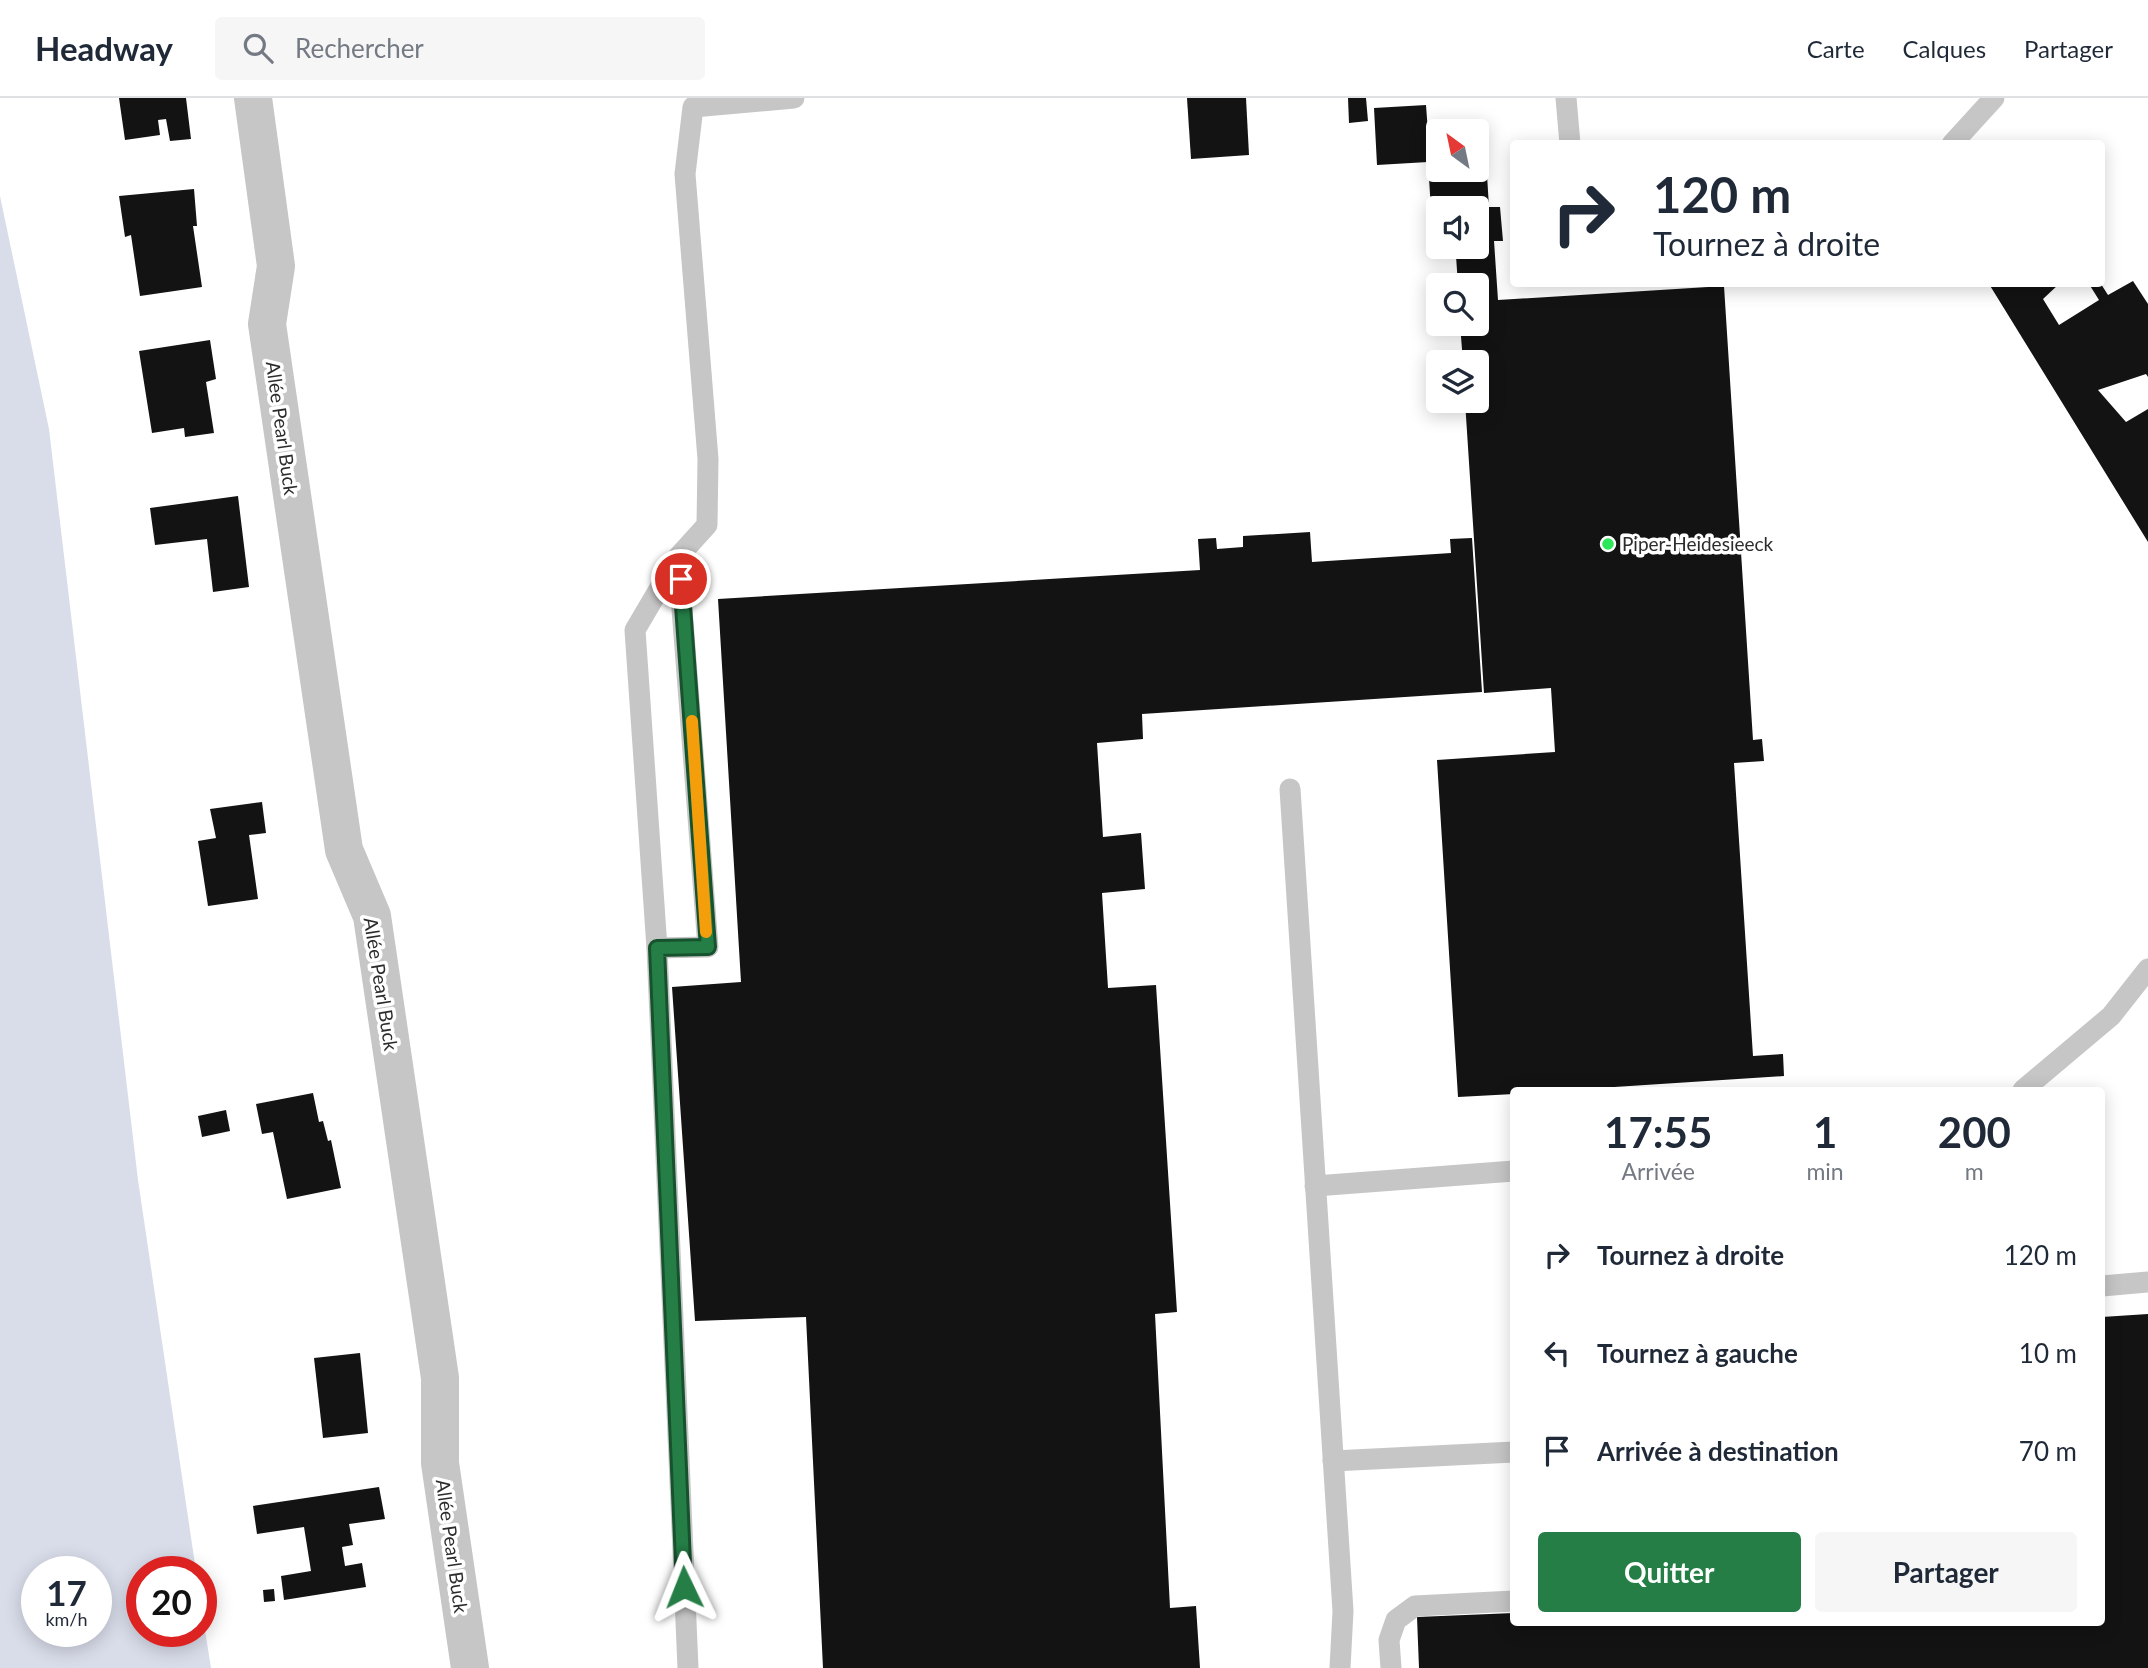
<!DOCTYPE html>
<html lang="fr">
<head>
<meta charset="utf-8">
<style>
  body { margin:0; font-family:Lato,sans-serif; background:#f6f6f7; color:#1f2937; height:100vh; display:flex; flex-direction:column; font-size:26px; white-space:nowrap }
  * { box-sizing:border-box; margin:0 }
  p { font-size:23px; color:#747a83 }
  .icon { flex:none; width:38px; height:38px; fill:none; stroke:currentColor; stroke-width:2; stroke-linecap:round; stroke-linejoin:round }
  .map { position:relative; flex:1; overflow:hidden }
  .details { position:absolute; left:1510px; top:989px; width:595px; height:539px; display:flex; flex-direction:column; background:#fff; border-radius:7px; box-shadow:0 4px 18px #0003 }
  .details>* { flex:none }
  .banner { position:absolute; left:1510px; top:42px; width:595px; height:147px; border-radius:7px; box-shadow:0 4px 18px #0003; background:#fff; color:#1f2937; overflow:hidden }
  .needle { width:46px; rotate:327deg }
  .controls { position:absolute; left:1426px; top:21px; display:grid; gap:14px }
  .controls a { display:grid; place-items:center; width:63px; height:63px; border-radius:7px; background:#fff; box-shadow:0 4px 18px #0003; font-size:35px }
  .speed { position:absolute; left:21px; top:1458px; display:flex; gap:14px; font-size:35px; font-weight:700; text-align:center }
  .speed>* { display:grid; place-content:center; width:91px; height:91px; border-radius:50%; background:#fff; box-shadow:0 4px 18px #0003; line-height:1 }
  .speed small { font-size:18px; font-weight:400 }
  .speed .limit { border:10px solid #d22; background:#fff; color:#111 }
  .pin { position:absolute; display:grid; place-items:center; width:60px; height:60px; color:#fff; margin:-30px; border:4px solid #fff; border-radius:50%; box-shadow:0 2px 7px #0007 }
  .me { position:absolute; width:77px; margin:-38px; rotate:358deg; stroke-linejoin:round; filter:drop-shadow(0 0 5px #0008) }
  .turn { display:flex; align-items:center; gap:24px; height:147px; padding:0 28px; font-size:32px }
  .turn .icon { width:91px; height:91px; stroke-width:2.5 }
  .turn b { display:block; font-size:49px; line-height:60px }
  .eta { display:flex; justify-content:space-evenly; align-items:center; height:119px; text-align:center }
  .eta b { font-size:42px; font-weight:700; line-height:49px }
  .action { display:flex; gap:14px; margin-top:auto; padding:14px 28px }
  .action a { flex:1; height:80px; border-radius:7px; background:#247e46; color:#fff; font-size:28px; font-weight:700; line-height:80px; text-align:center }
  .action a+a { background:#f6f6f7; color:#1f2937 }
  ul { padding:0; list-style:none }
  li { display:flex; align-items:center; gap:21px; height:98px; padding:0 28px }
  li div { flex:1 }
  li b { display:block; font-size:26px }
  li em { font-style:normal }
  header { display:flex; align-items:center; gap:42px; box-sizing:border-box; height:98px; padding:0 35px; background:#fff; border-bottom:2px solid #e0e1e3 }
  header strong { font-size:33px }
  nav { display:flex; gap:38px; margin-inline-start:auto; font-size:24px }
  .search { width:490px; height:63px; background:#f6f6f7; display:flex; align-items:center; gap:18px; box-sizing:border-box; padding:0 24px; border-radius:7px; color:#747a83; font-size:26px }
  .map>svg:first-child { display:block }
  .green { fill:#d9ddea; fill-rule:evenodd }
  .building { fill:#131313 }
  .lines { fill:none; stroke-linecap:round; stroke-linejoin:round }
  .service { stroke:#c6c6c6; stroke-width:21 }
  .minor { stroke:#c6c6c6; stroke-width:38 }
  .route-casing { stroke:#17522e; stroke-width:18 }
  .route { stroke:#247e46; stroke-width:12 }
  .slow { stroke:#f59e0b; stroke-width:12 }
  .poi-dot { fill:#2be759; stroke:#fff; stroke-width:2.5 }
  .labels { text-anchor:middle; stroke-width:7; stroke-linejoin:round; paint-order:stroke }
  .street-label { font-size:19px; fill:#2c2c2c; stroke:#fff }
  .poi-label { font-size:19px; fill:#2c2c2c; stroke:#fff; text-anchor:start }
</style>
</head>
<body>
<header>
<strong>Headway</strong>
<div class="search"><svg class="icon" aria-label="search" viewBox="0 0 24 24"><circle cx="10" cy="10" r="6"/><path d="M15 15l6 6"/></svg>Rechercher</div>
<nav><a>Carte</a><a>Calques</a><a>Partager</a></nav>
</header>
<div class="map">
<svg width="2148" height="1570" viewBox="0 0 2148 1570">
  <rect width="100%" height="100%" fill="#fff"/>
  <path class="green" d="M0 98 49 331 138 1082 196 1473 142 1474V1533H201V1507L211 1570H0ZM37 1474H96V1533H37Z"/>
  <g class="building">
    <polygon points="119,0 186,0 191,41 170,43 166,21 158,22 160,37 125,42"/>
    <polygon points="1187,0 1246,0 1249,57 1191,61"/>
    <polygon points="1348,0 1366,0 1368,23 1349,25"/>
    <polygon points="1426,7 1429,48 1438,47 1438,72 1478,72 1478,78 1487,77 1489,109 1500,109 1503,143 1494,143 1498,202 1724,188 1753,642 1762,641 1764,663 1734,665 1753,958 1783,956 1784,978 1568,992 1514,992 1514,996 1458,999 1437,662 1555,654 1551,590 1484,595 1465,303 1477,303 1477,264 1463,264 1460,226 1477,226 1477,187 1458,187 1456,158 1449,158 1448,149 1477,149 1477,110 1431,112 1428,64 1377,67 1374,10"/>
    <polygon points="194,91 197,128 193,128 202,189 140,198 131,137 125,139 119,98"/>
    <polygon points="2133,183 2148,206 2148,279 2146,276 2098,292 2126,324 2148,311 2148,444 1989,186 2059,186 2043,201 2059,227 2099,202 2089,186 2101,186 2108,197"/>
    <polygon points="210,242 216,281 206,284 214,335 185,339 184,330 152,335 139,253"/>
    <polygon points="238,398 249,489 213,494 207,441 155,447 150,410"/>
    <polygon points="1310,434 1312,464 1451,455 1450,441 1472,440 1482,594 1142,616 1143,641 1097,645 1103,739 1141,735 1145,791 1102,795 1108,890 1156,887 1177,1214 1155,1216 1170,1510 1196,1508 1200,1570 823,1570 806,1219 695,1223 672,889 741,884 718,501 1200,472 1198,441 1216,440 1217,451 1243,449 1243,438"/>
    <polygon points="262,704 266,735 249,737 258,801 208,808 198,743 216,740 210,711"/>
    <polygon points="313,995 319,1024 323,1023 328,1043 331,1042 341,1090 287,1101 273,1034 262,1036 256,1006"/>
    <polygon points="226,1012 230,1033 202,1039 198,1018"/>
    <polygon points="2148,1216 2148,1570 1419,1570 1417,1519 1514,1515 1514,1524 2102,1524 2102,1219"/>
    <polygon points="360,1255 368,1335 323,1340 314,1260"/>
    <polygon points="379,1389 385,1421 349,1426 353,1447 342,1449 345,1468 362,1465 366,1489 284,1502 281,1478 311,1473 304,1429 257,1436 253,1408"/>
    <polygon points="274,1491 275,1503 264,1504 263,1492"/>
  </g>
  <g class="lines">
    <g class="service">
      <polyline points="1566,0 1570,46"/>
      <polyline points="1952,46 1994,0"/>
      <polyline points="678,459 708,849 657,850 635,532 678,459 707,427 708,361 685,76 693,9 794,0"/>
      <polyline points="1290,691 1343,1513 1340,1570"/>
      <polyline points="657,850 688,1570"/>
      <polyline points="2023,992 2111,918 2148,871"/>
      <polyline points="1315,1088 1514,1073"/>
      <polyline points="2102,1188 2148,1184"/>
      <polyline points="1333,1363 1514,1354"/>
      <polyline points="1391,1570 1389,1542 1396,1522 1415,1508 1514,1503"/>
    </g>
    <polyline class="minor" points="253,0 276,168 267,226 344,752 372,818 440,1280 440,1365 470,1570"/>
  </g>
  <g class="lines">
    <g class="route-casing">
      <polyline id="route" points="681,481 708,849 657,850 684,1489"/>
    </g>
    <use href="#route" class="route"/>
    <polyline class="slow" points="692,623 706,834"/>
  </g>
  <circle class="poi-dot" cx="1608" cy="446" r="7"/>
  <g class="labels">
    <g class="street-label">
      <text transform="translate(282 330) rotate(82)" y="7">Allée Pearl Buck</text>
      <text transform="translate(381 886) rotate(81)" y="7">Allée Pearl Buck</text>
      <text transform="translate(452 1448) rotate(82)" y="7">Allée Pearl Buck</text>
    </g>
    <g class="poi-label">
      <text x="1622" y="453">Piper-Heidesieeck</text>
    </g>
  </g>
</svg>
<div class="controls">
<a><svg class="needle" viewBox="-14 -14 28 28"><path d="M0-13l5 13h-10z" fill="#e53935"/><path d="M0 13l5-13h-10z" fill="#747a83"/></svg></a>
<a><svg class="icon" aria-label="sound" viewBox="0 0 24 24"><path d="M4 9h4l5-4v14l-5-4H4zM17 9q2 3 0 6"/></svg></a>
<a><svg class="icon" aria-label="search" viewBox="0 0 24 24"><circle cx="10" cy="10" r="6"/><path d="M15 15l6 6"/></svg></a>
<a><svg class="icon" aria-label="layers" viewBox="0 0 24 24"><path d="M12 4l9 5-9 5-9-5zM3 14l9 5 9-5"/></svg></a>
</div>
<div class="speed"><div>17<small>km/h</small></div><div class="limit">20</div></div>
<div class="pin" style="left:681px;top:481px;background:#d93025"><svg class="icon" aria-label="arrive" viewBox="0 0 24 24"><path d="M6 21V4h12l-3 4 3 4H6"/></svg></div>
<svg class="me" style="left:684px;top:1489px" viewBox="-20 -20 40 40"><path d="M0-17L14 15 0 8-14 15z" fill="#247e46" stroke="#fff" stroke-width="4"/></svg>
<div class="banner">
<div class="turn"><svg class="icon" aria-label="right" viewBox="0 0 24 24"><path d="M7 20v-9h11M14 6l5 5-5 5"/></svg><div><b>120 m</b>Tournez à droite</div></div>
</div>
<section class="details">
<div class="eta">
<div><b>17:55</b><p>Arrivée</p></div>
<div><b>1</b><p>min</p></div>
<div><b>200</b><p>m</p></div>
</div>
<ul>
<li><svg class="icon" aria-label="right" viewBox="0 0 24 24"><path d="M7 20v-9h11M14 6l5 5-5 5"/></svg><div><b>Tournez à droite</b></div><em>120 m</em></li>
<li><svg class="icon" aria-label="left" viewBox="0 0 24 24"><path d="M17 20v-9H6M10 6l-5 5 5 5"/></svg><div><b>Tournez à gauche</b></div><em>10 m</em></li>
<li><svg class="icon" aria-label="arrive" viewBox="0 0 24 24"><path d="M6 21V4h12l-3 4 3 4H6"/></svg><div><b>Arrivée à destination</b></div><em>70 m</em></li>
</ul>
<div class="action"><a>Quitter</a><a>Partager</a></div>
</section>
</div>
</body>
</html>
